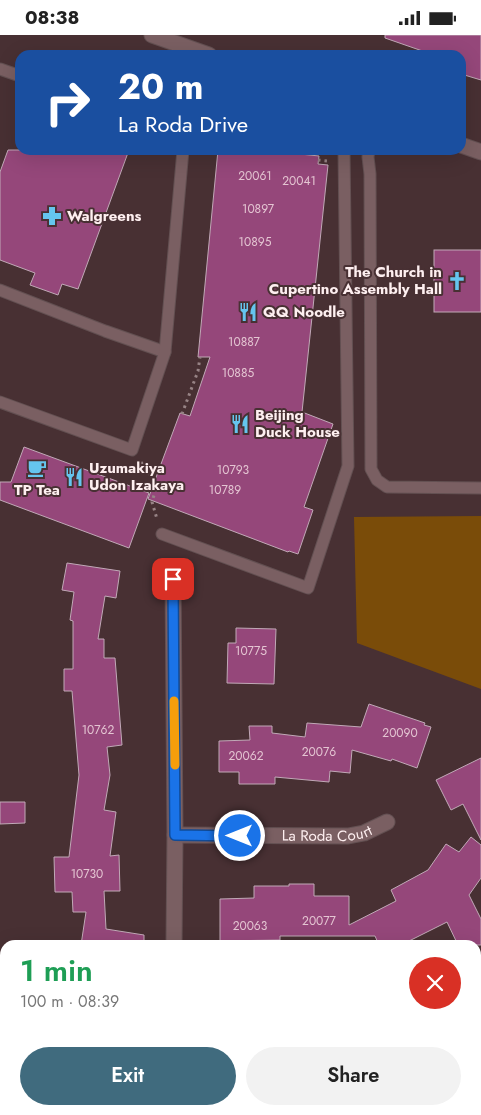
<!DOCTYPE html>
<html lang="en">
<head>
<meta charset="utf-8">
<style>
  body { margin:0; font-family:Jost,sans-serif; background:#f2f2f2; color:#222; height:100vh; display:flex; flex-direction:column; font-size:19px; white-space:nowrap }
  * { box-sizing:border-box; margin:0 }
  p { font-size:16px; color:#767676 }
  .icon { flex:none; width:28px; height:28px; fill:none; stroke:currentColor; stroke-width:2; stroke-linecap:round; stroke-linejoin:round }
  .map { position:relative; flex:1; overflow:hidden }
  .drawer { position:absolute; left:0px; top:905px; width:481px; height:175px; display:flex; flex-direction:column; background:#fff; border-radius:15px 15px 0 0; box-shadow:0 5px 20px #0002 }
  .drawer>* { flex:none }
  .banner { position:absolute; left:15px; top:15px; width:451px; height:105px; border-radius:15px; box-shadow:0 5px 20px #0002; background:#1a4fa0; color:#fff; overflow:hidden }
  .pin { position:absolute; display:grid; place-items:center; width:42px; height:42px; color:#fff; margin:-21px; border-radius:10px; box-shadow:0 2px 8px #0006 }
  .me { position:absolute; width:55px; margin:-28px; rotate:270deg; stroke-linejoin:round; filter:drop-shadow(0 0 4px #0008) }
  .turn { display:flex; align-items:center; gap:18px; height:105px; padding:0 20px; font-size:22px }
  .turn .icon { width:65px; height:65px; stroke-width:2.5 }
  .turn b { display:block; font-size:35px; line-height:42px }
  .round { display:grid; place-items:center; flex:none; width:52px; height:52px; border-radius:26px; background:#f2f2f2 }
  .summary { display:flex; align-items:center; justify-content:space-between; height:85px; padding:0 20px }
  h1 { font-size:30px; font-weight:600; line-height:38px; color:#1e9e55 }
  .cta { display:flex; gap:10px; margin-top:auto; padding:10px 20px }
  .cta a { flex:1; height:58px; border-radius:30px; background:#406b7e; color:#fff; font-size:20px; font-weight:600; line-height:58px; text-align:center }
  .cta a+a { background:#f2f2f2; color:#222 }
  .status { display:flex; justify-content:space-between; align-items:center; height:35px; padding:0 25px; background:#fff; direction:ltr }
  .status svg { height:14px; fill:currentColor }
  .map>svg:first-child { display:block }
  .green { fill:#7a4c09 }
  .building { fill:#95477a; stroke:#c1a9b7 }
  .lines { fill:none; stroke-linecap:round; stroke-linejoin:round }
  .lane-casing { stroke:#635052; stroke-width:13 }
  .street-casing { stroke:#635052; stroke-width:17 }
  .secondary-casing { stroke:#635052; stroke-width:17 }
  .path { stroke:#978385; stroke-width:3; stroke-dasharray:2.5 4; stroke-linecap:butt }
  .lane { stroke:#7a5f62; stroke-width:11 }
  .street { stroke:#7a5f62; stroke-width:15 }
  .secondary { stroke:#7a5f62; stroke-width:15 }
  .route-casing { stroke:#114b97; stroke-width:12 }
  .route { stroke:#1a73e8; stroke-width:9 }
  .slow { stroke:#f59e0b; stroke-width:9 }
  .labels { text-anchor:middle; stroke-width:4; stroke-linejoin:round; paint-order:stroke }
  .number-label { font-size:12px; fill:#e4c5d2 }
  .poi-label { font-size:15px; font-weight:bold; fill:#feeff0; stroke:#483033; text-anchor:start }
  .street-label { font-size:15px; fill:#feeff0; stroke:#483033 }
</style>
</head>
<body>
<div class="status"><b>08:38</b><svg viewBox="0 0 49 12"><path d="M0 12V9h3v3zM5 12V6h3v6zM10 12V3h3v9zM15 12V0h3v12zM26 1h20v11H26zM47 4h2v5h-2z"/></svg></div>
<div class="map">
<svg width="481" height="1080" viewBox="0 0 481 1080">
  <rect width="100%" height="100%" fill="#483033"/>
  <polygon class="green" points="481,481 481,654 357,608 354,482"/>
  <g class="building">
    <polygon points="385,0 481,0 481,45 461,39 461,20 434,20 385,3"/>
    <polygon points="8,115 129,115 78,254 62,249 58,260 30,250 35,238 0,225 0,137"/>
    <polygon points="218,115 262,115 319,121 318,129 328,130 302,377 333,389 304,472 313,475 298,519 289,516 288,517 148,464 180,378 190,381 210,322 198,322"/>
    <rect x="434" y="215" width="47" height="62"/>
    <polygon points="24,412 149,458 129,513 0,465 0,447 11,447"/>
    <polygon points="67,528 120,536 116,563 105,561 98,604 104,604 104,623 115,623 122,710 107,712 110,740 104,775 116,777 110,821 119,820 120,856 104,856 106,894 144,900 144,910 81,910 86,877 73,877 72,857 55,857 54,822 69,822 79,740 72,656 64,656 64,634 73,634 73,586 70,585 74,557 62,555"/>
    <polygon points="236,593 276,594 274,649 227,648 228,608 236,608"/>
    <polygon points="369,669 425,688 424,690 431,692 417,733 392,724 391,726 352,715 350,738 330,736 329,747 275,742 275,749 239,749 239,737 219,737 219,706 250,705 249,691 272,691 272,698 305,702 307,688 361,692"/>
    <polygon points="481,723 481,805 463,769 451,775 436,745"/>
    <polygon points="0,767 25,767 25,788 0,789"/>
    <polygon points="471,802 481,810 481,843 469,860 481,884 481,910 458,910 447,887 401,910 379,910 375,901 280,901 280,905 220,906 220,864 254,863 254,851 289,851 289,849 314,849 314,861 349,861 349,890 396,866 391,855 428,835 446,809 459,817"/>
  </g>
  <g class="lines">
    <g class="lane-casing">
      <g id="lane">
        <polyline points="0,34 20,41"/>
        <polyline points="369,115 368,122 370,139 371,434 377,445 387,452 481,453"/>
        <polyline points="0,255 105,296 165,317"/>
        <polyline points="0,367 132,415 165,317 183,115"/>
        <polyline points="162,499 308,553 348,431 344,115"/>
      </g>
    </g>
    <g class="street-casing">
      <g id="street">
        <polyline points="173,544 175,800 174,910"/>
        <path id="s1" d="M175 800 348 801 364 798 387 787"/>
        <polyline points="0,1068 5,1068"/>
        <polyline points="476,1068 481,1069"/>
        <polyline points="184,1075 184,1080"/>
      </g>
    </g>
    <g class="secondary-casing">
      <g id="secondary">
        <polyline points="152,0 209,20"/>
        <polyline points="461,110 481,117"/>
      </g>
    </g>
    <g class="path">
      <polyline points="318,125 328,126"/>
      <polyline points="182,379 198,336 200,322"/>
      <polyline points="141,427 157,450 152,467 157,484"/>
    </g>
    <use href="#lane" class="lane"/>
    <use href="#street" class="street"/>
    <use href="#secondary" class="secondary"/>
  </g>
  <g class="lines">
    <g class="route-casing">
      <polyline id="route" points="173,544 175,800 240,801"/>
    </g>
    <use href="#route" class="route"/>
    <polyline class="slow" points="174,666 175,730"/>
  </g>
  <defs>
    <g id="pharmacy-bare" transform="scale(1.5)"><path d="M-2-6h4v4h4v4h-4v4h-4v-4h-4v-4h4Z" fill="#65c5ee" stroke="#483033" stroke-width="2.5" paint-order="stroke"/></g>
    <g id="church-bare" transform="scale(1.5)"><path d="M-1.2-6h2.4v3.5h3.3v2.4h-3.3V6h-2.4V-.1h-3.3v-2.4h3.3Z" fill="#65c5ee" stroke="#483033" stroke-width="2.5" paint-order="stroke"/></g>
    <g id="restaurant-bare" transform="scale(1.5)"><path d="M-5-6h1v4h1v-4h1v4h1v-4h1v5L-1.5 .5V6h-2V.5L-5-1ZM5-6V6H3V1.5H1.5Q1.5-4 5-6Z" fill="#65c5ee" stroke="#483033" stroke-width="2.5" paint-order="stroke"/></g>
    <g id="cafe-bare" transform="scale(1.5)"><path d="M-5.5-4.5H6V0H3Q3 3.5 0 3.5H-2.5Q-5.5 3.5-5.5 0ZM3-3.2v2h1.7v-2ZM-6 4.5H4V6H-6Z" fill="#65c5ee" stroke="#483033" stroke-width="2.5" paint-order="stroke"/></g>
  </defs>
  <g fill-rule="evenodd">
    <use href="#pharmacy-bare" x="52" y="181"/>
    <use href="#church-bare" x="457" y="246"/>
    <use href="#restaurant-bare" x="248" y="277"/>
    <use href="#restaurant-bare" x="240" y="389"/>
    <use href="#cafe-bare" x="37" y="433"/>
    <use href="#restaurant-bare" x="74" y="442"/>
  </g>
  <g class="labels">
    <g class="number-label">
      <text x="255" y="145">20061</text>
      <text x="299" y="150">20041</text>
      <text x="258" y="178">10897</text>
      <text x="255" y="211">10895</text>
      <text x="244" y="311">10887</text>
      <text x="238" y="342">10885</text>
      <text x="233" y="439">10793</text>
      <text x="225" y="459">10789</text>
      <text x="251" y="620">10775</text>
      <text x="98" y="699">10762</text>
      <text x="400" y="702">20090</text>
      <text x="319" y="721">20076</text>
      <text x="246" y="725">20062</text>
      <text x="87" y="843">10730</text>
      <text x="319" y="890">20077</text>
      <text x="250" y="895">20063</text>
    </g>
    <g class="poi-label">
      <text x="67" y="186">Walgreens</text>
      <text x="442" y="242" text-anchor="end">The Church in<tspan x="442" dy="17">Cupertino Assembly Hall</tspan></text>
      <text x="263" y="282">QQ Noodle</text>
      <text x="255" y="385">Beijing<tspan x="255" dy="17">Duck House</tspan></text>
      <text x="89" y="438">Uzumakiya<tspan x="89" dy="17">Udon Izakaya</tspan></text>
      <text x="37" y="460" text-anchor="middle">TP Tea</text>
    </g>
    <g class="street-label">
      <text dy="5" stroke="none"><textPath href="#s1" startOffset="152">La Roda Court</textPath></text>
    </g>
  </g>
</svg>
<div class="pin" style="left:173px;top:544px;background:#d93025"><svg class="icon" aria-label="arrive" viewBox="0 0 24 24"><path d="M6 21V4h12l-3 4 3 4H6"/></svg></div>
<svg class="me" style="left:240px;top:801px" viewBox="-20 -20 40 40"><circle r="17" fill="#1a73e8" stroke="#fff" stroke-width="3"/><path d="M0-11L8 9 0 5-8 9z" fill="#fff"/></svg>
<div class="banner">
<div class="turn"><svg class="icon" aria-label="right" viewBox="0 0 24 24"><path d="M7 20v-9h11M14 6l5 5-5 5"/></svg><div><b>20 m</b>La Roda Drive</div></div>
</div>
<section class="drawer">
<div class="summary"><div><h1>1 min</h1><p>100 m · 08:39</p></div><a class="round" style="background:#d93025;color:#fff"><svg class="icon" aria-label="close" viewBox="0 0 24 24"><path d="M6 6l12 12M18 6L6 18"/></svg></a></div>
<div class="cta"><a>Exit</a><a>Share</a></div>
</section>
</div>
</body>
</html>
